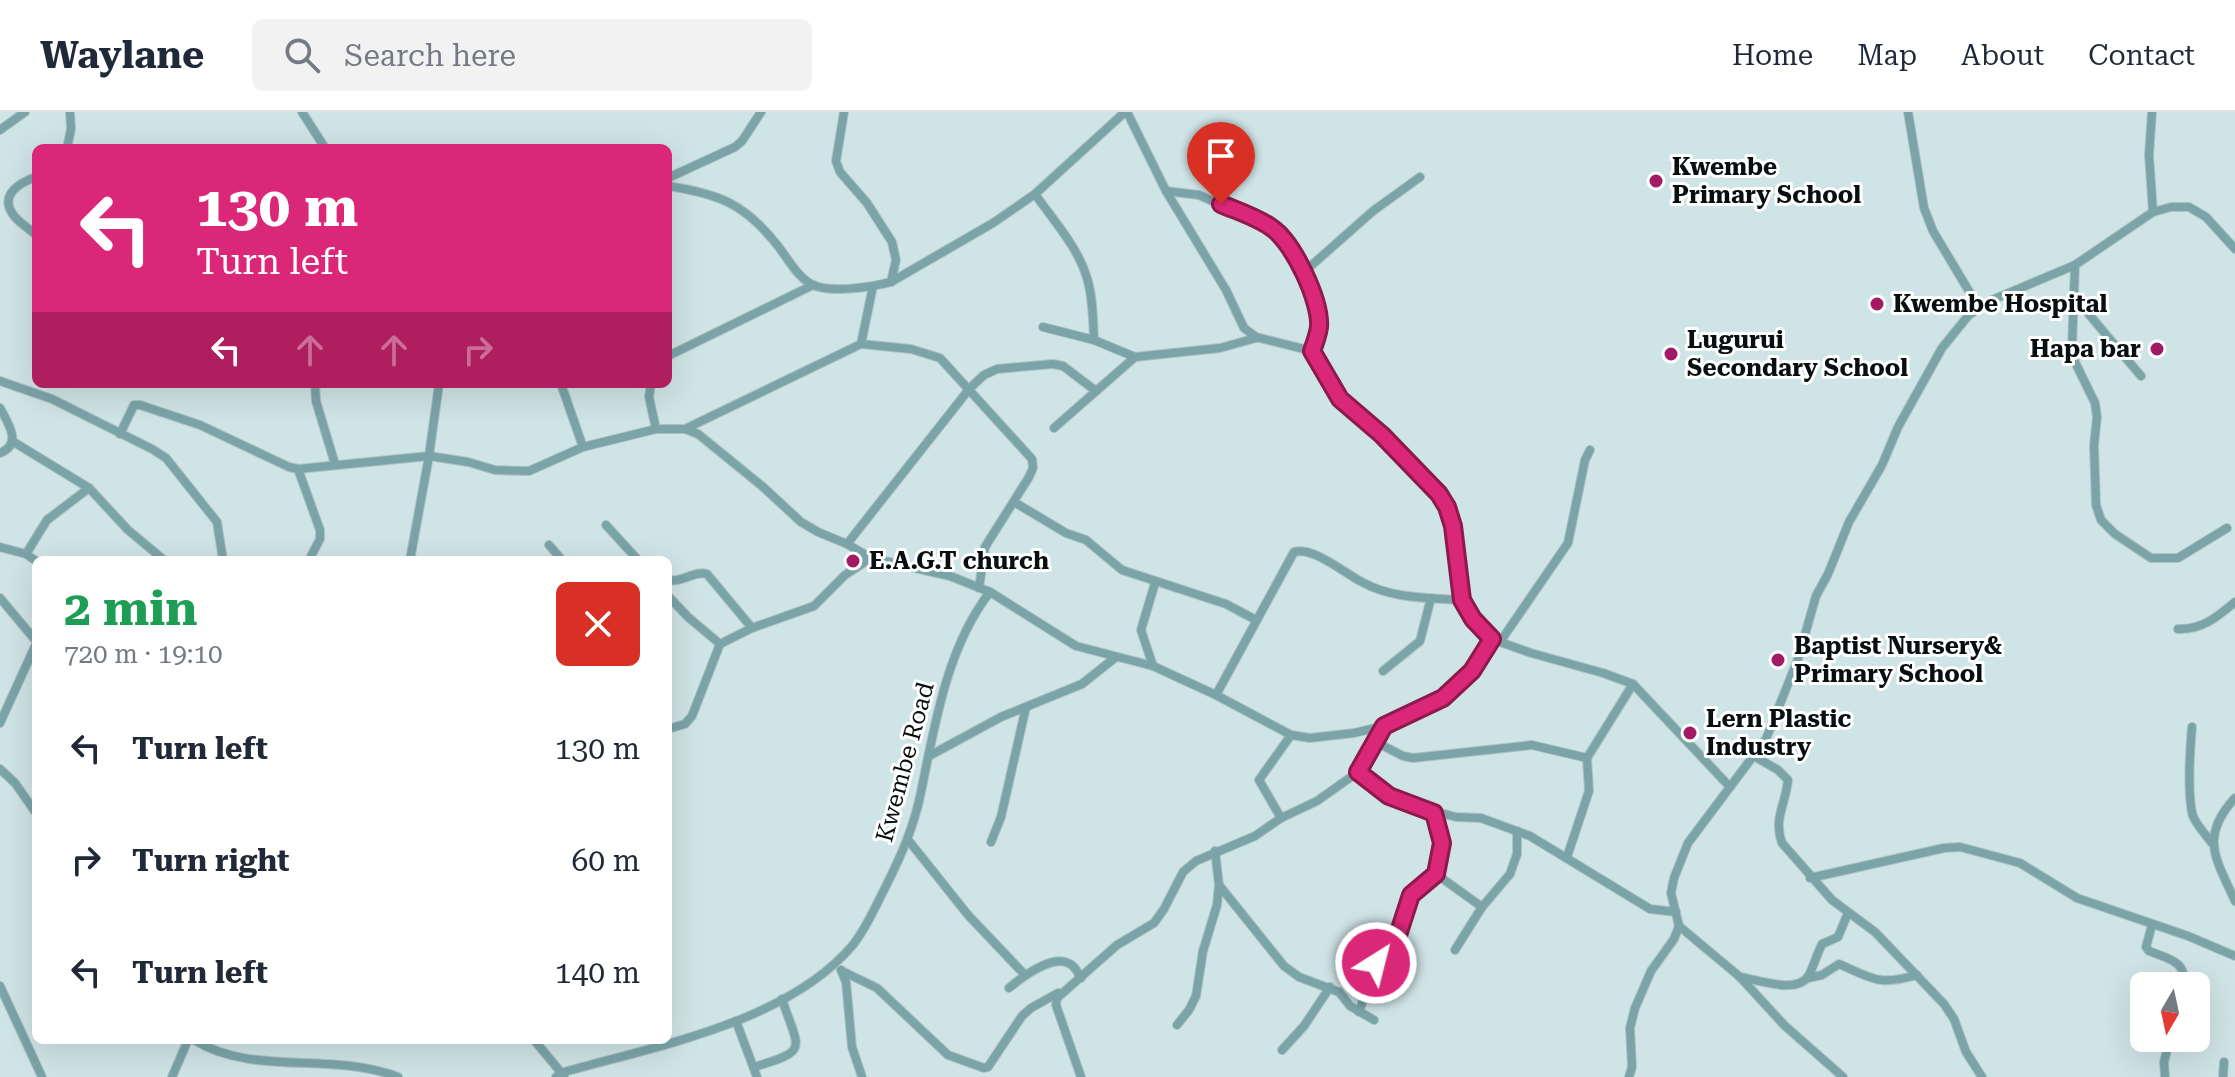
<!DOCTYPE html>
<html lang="en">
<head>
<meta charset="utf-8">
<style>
  body { margin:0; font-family:"Roboto Serif",serif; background:#f2f2f3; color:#1f2937; height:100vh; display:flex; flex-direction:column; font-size:30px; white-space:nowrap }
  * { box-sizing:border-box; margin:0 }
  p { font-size:26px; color:#747a83 }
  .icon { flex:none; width:44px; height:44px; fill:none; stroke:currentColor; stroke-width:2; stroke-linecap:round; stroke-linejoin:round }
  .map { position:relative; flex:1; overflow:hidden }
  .details { position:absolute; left:32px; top:444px; width:640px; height:488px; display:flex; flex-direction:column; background:#fff; border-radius:12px; box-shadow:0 8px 32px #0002 }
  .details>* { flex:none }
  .top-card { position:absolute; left:32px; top:32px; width:640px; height:244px; border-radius:12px; box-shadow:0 8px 32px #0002; background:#db2777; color:#fff; overflow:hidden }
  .needle { width:52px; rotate:189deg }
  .fabs { position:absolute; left:2130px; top:860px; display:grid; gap:16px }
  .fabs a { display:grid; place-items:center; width:80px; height:80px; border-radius:12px; background:#fff; box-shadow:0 8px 32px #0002; font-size:40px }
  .pin { position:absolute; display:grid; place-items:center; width:68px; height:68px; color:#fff; margin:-82px -34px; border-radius:50% 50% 50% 0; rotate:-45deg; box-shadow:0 0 8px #0007 }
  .pin .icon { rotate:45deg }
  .me { position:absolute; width:88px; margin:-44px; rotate:36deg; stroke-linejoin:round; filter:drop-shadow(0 0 6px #0008) }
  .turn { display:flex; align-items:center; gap:28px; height:168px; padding:0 32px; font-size:36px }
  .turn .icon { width:104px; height:104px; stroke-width:2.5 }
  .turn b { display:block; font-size:56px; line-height:68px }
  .lanes { display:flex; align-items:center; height:76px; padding:0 32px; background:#0003; justify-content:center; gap:40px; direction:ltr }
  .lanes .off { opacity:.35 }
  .round { display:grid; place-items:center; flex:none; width:84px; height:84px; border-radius:12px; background:#f2f2f3 }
  .headline { display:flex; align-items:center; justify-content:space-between; height:136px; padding:0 32px }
  h1 { font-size:48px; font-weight:700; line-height:60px; color:#1e9e55 }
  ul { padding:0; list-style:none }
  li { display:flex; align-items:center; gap:24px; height:112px; padding:0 32px }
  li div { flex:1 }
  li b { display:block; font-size:30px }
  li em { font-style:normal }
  header { display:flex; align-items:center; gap:48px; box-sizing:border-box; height:112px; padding:0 40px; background:#fff; border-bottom:2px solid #e0e1e3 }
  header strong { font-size:38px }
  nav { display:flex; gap:44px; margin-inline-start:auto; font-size:28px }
  .search { width:560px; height:72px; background:#f2f2f3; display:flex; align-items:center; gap:20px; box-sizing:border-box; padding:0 28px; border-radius:12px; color:#747a83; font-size:30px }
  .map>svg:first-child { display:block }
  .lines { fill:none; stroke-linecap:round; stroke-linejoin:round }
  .street-casing { stroke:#afc2c4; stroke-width:10 }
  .street { stroke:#7ba4a8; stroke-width:8 }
  .route-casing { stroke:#8e194d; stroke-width:20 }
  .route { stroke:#db2777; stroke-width:14 }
  .poi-dot { fill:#a31a64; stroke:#fff; stroke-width:3 }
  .labels { text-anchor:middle; stroke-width:6; stroke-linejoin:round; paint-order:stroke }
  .poi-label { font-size:24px; font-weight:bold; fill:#080f10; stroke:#fff; text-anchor:start }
  .street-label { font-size:24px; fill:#080f10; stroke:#fff }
</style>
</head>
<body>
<header>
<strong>Waylane</strong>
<div class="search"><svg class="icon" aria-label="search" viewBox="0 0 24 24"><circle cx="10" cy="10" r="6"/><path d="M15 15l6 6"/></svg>Search here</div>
<nav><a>Home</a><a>Map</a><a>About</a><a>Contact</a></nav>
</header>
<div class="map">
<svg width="2235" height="965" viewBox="0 0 2235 965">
  <rect width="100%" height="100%" fill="#cfe4e6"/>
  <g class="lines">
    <g class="street-casing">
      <g id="street">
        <polyline points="302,0 325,36"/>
        <polyline points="844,0 836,49 840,60 867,91 892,130 896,148 891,170"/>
        <polyline points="1127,0 1166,79 1226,178 1244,216 1256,225 1312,239 1340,287 1382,323 1439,382 1447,395 1453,414 1462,488 1485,520 1492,527 1531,541 1603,561 1633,572 1730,675"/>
        <polyline points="1908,0 1924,96 1933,119 1979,196"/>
        <polyline points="2152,0 2149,43 2153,100"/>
        <polyline points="0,18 25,0"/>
        <polyline points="67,36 71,17 70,0"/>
        <path d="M36 65C21 70 0 82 12 101 17 110 29 116 36 123"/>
        <polyline points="668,66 735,35 742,29 761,0"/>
        <path d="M668 74C720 82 745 92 778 134 788 147 797 164 811 172 830 182 871 175 891 170L993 111 1035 82 1125 0"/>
        <polyline points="1166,79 1199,83 1274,117 1312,176 1319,215 1312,239"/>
        <path d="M1035 82C1053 108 1078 135 1087 166 1093 185 1093 208 1094 228"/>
        <polyline points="2075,153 2072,236 2075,250 2095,291 2097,305 2094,333 2096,393 2101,408 2115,422 2151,446 2178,446 2227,416"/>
        <polyline points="1304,160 1373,99 1420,65"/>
        <polyline points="2076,187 2141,264"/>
        <polyline points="1043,215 1094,228 1135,245 1220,236 1256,226"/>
        <polyline points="861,232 911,237 940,246 1032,347 1033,356 1029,365 985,435 979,476"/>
        <polyline points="668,244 813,173"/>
        <polyline points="0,269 52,287 152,337 166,346 217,410 223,448"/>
        <polyline points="315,272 316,289 335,352"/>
        <polyline points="561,272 583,335"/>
        <polyline points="651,272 649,285 656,317"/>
        <path d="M0 296C8 311 23 332 0 341"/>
        <polyline points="1054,316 1135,245"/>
        <polyline points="685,317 861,232 873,174"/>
        <polyline points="120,322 134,293 140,293 200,313 289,355 298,357 429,344 468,350 495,358 529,359 583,335 656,317 685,317 698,322 762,374 801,410 818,420 847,432 871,446 950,464 990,480 1076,534 1153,554 1216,583 1291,623 1310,626 1354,621 1384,614 1443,586 1472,559 1492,527"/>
        <polyline points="12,329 89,376 128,418 164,448"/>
        <polyline points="298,357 320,418 320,427 309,448"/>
        <polyline points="1014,390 1066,421 1086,428 1122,458 1226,492 1256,508"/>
        <polyline points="606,413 638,448"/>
        <polyline points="847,432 970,276 984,263 997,257 1053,252 1063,254 1096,279"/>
        <polyline points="549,433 562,448"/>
        <polyline points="0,435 26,442 36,449"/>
        <polyline points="26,442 47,408 89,376"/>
        <polyline points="410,448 429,344 439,272"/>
        <path d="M668 468C683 471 694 458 707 462L752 516"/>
        <polyline points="668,484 688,505 720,532"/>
        <polyline points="0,486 36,529"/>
        <path d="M2178 517C2202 518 2217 505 2235 490"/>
        <polyline points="1500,530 1568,431 1585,348 1590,338"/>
        <polyline points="1153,554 1141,518 1155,471"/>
        <polyline points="1383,559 1420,529 1431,486"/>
        <path d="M1216 583 1294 440C1313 434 1344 461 1362 470 1392 487 1429 486 1462 488"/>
        <polyline points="0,611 36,532"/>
        <path d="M2192 615C2190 636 2187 684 2193 704 2197 714 2206 723 2212 731"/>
        <polyline points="668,617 685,612 692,604 720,532 752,516 814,494 845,463 871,446"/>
        <polyline points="1374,629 1403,644 1413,646 1532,633 1587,646"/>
        <polyline points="929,644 1001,605 1082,572 1116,545"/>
        <path d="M1754 644 1778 658 1788 668C1786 691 1773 707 1782 731L1832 788 1875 820 1944 892 1954 907 1966 940 1982 965"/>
        <polyline points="0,657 15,671 36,701"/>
        <polyline points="1358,660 1389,684 1410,693 1456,705 1481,706 1530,724 1650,797 1676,800"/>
        <path d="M2235 686C2199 725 2216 747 2235 789"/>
        <polyline points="1434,701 1442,731 1436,762 1482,795"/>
        <polyline points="1281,706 1259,668 1291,623"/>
        <polyline points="909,729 968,803 1025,863"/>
        <polyline points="991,730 1001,705 1026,595"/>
        <polyline points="1567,745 1589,679 1587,646 1633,572"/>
        <polyline points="1810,766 1944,736 1960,735 2020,751 2077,786 2188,824 2235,844"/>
        <polyline points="1219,773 1284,854 1299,865 1339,880 1350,894 1374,908"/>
        <path d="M2152 813 2146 835 2149 839C2168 847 2188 849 2183 874"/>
        <polyline points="1679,814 1740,865 1784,913 1843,965"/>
        <polyline points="1455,838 1482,795 1510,762 1517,742 1517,719"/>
        <polyline points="841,858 846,870 852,935 862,965"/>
        <polyline points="842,859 877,876 948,943 984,956 988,955 1022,904 1031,896 1058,881"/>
        <path d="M1740 865C1759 868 1798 883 1809 863 1814 853 1817 842 1822 832L1838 825 1848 801"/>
        <path d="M1808 866 1822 863 1839 852C1874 867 1878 874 1917 863"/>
        <polyline points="0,874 42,965"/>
        <path d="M1009 876C1021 866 1051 843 1068 851 1075 853 1077 860 1081 866"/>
        <polyline points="1359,900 1376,851 1398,823 1411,783 1436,762"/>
        <polyline points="736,909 757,965"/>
        <polyline points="1177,913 1189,898 1196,884 1203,839 1217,793 1219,773 1215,739"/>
        <path d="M194 928C255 965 330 939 398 965"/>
        <polyline points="534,928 564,964"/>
        <polyline points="1282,938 1304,914 1330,875"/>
        <path d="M754 955C810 938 799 939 782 887"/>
        <polyline points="172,965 188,928"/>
        <path d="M556 965 561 961C655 934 786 911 852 834 866 817 875 795 885 776 901 744 914 715 921 680 935 612 947 535 990 480"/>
        <polyline points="1081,965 1056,893 1057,886 1117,833 1154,811 1164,797 1183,760 1196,749 1255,724 1281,706 1317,689 1358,660 1384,614"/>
        <polyline points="1629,965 1632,955 1630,916 1635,896 1651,859 1674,827 1679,814 1671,781 1674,766 1688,731 1766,627 1798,547 1816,484 1828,462 1849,410 1882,353 1898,315 1942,236 1968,204 1979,196 1992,188 2075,153 2153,100 2171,95 2189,95 2206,105 2235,137"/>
        <polyline points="2165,965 2164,950 2170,926"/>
        <polyline points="2223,965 2224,950"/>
      </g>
    </g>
    <use href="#street" class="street"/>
  </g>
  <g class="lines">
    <g class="route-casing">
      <path id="route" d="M1221 92C1237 99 1257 105 1272 116 1293 130 1321 189 1319 215 1318 222 1315 231 1312 239L1340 287 1382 323 1439 382 1447 395 1453 414 1462 488 1473 507 1492 527 1472 559 1443 586 1384 614 1358 660 1389 684 1434 701 1442 731 1436 762 1411 783 1398 823 1376 851"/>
    </g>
    <use href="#route" class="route"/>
  </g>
  <g class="poi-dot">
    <circle cx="1656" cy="69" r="8"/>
    <circle cx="1877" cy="192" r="8"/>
    <circle cx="2157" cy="237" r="8"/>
    <circle cx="1671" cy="242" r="8"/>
    <circle cx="853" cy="449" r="8"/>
    <circle cx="1778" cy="548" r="8"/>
    <circle cx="1690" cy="621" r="8"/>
  </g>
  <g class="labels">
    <g class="poi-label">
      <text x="1672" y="63">Kwembe<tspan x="1672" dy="28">Primary School</tspan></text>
      <text x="1893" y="200">Kwembe Hospital</text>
      <text x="1687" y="236">Lugurui<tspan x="1687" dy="28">Secondary School</tspan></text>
      <text x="2141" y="245" text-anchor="end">Hapa bar</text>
      <text x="869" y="457">E.A.G.T church</text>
      <text x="1794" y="542">Baptist Nursery&amp;<tspan x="1794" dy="28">Primary School</tspan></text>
      <text x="1706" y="615">Lern Plastic<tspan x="1706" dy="28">Industry</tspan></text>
    </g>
    <g class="street-label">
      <text transform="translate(905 650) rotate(-75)" y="8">Kwembe Road</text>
    </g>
  </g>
</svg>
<div class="fabs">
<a><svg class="needle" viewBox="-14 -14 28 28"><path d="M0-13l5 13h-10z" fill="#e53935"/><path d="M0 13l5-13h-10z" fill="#747a83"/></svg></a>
</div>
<div class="pin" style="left:1221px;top:92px;background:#d93025"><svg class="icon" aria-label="arrive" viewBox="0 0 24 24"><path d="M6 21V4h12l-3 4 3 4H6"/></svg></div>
<svg class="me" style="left:1376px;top:851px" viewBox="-20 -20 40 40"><circle r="17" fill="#db2777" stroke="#fff" stroke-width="3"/><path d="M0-11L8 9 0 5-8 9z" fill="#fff"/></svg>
<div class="top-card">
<div class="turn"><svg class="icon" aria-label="left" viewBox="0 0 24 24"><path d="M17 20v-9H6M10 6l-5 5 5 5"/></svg><div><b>130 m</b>Turn left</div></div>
<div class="lanes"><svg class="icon" aria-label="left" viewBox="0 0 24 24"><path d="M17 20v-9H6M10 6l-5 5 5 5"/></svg><svg class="icon off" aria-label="ahead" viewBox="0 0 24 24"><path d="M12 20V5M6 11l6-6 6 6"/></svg><svg class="icon off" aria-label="ahead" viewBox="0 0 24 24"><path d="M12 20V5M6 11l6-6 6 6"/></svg><svg class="icon off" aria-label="right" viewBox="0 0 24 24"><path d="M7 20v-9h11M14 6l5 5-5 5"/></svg></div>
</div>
<section class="details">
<div class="headline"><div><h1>2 min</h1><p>720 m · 19:10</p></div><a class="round" style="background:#d93025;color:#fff"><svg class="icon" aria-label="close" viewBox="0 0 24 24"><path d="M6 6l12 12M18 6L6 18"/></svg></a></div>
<ul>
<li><svg class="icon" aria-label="left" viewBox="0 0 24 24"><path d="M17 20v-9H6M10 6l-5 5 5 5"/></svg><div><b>Turn left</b></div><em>130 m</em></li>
<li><svg class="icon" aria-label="right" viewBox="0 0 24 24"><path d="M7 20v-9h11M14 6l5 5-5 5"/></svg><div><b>Turn right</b></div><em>60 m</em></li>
<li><svg class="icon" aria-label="left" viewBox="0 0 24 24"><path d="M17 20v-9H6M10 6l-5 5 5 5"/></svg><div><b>Turn left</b></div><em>140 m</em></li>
</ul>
</section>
</div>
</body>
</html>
